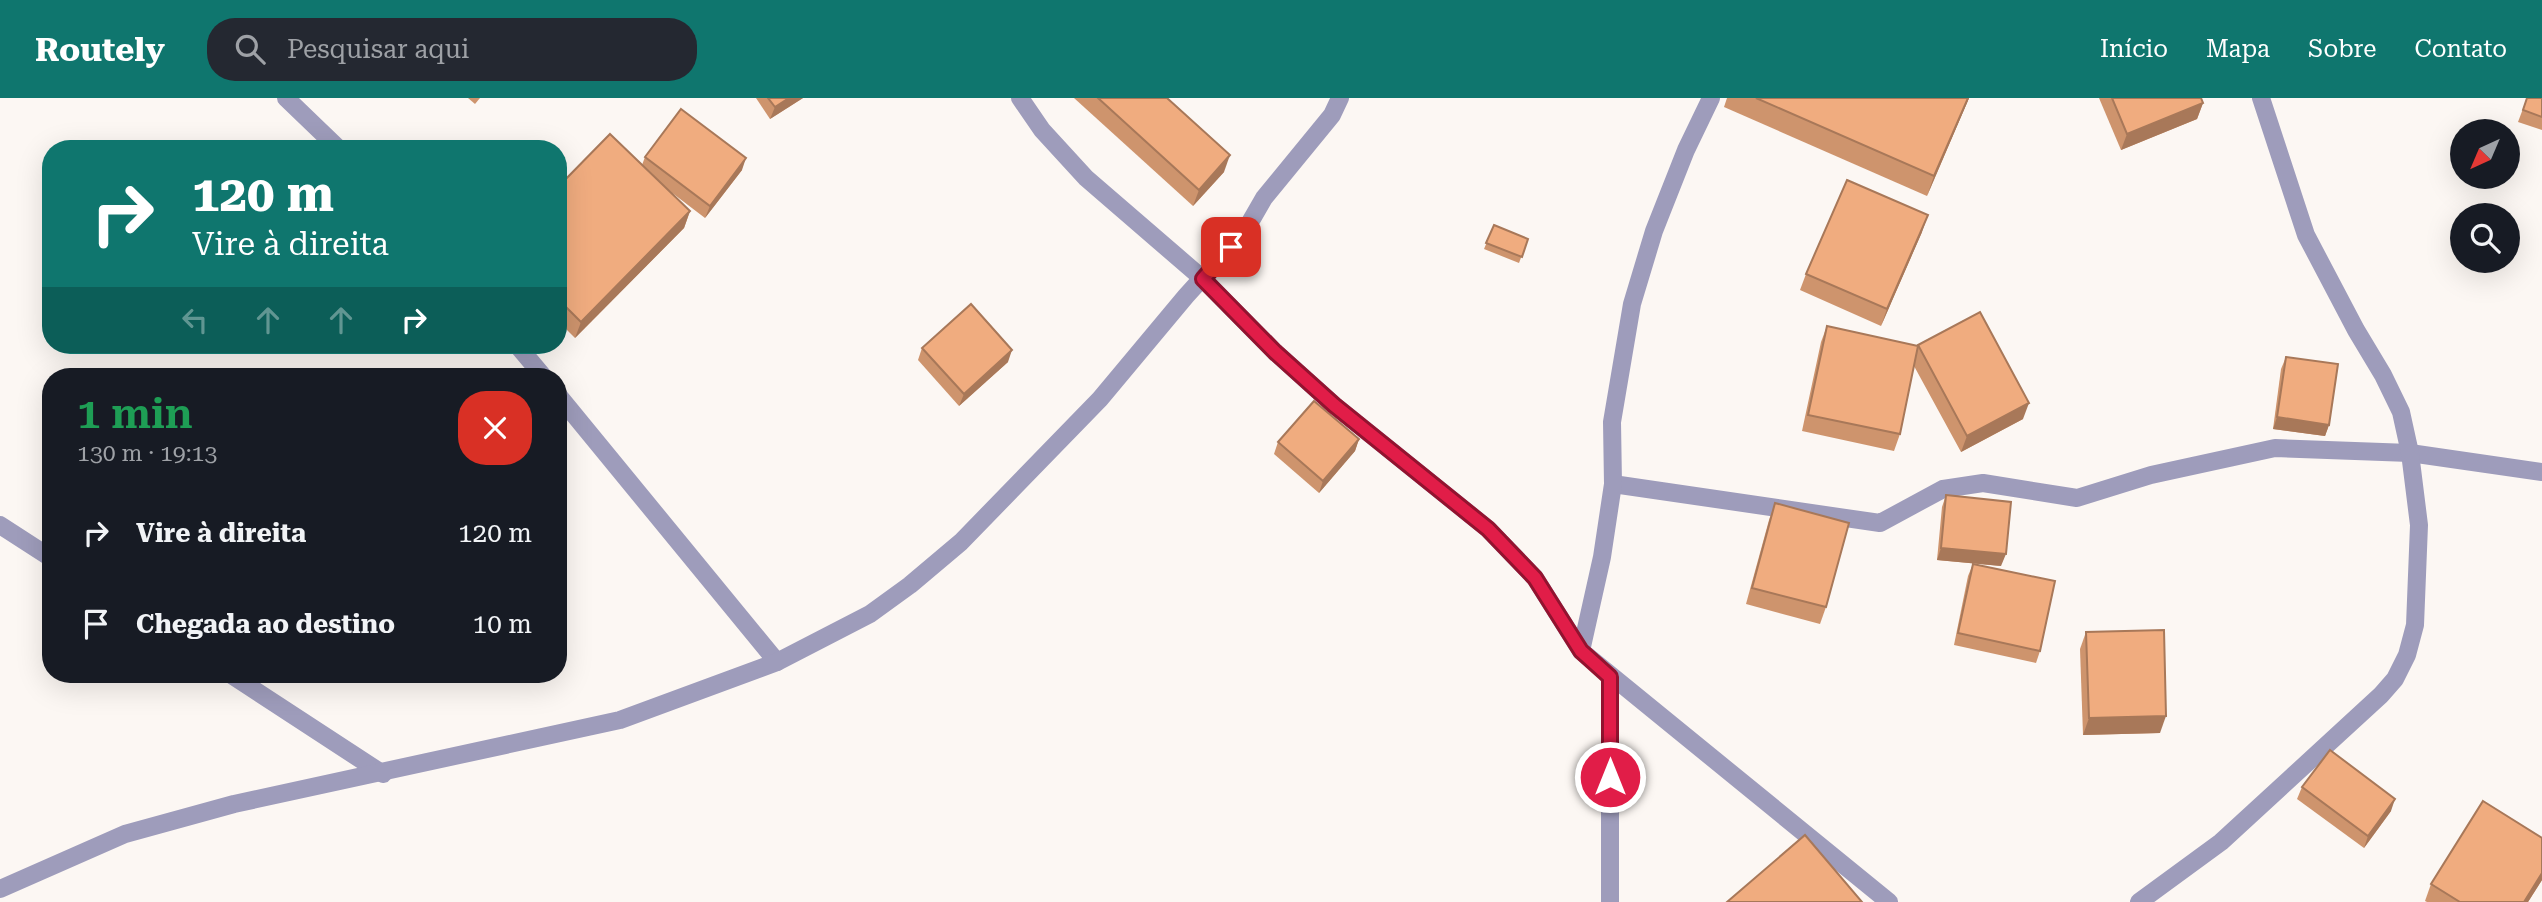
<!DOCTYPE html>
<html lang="pt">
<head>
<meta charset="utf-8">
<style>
  body { margin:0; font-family:"Roboto Serif",serif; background:#242831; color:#f1f3f6; height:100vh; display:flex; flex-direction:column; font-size:26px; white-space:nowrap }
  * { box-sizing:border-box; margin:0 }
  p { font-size:23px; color:#9ea1a6 }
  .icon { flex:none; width:38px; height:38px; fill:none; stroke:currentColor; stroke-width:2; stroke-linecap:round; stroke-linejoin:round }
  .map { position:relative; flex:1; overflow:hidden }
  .panel { position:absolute; left:42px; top:270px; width:525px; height:315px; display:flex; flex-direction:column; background:#171b24; border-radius:28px; box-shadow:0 7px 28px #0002 }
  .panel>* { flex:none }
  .banner { position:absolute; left:42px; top:42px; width:525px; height:214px; border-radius:28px; box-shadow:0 7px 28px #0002; background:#0f766e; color:#fff; overflow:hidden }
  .needle { width:46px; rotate:224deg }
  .fabs { position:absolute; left:2450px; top:21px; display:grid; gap:14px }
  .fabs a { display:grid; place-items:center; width:70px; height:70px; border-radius:50%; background:#171b24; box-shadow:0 7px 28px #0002; font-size:35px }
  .pin { position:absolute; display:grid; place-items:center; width:60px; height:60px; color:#fff; margin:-30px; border-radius:14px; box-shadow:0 4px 10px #0006 }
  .me { position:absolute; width:77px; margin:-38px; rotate:0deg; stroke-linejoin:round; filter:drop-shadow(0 0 5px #0008) }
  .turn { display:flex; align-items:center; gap:24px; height:147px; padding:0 35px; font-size:32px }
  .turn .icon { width:91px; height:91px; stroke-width:2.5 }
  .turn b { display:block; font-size:49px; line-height:60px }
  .lanes { display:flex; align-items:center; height:66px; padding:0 35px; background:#0003; justify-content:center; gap:35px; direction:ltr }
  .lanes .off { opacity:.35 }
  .round { display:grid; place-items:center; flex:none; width:74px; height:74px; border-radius:28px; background:#242831 }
  .overview { display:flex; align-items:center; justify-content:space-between; height:119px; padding:0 35px }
  h1 { font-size:42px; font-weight:600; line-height:52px; color:#1e9e55 }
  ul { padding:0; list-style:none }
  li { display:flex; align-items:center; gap:21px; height:91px; padding:0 35px }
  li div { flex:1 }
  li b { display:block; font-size:26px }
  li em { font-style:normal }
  header { display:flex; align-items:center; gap:42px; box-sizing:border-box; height:98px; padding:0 35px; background:#0f766e; color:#fff }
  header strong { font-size:33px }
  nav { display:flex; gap:38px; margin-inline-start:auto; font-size:24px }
  .search { width:490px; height:63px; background:#242831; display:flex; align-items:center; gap:18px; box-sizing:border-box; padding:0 24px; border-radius:28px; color:#9ea1a6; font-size:26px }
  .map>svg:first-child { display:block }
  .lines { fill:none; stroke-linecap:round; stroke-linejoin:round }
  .minor { stroke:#9e9cbb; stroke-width:18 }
  .wall { fill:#ce946d }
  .shaded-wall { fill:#a87859 }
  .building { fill:#f0ac7f; stroke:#a87859; stroke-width:2 }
  .route-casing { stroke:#92132f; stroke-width:18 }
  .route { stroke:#e11d48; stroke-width:12 }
</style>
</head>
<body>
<header>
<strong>Routely</strong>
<div class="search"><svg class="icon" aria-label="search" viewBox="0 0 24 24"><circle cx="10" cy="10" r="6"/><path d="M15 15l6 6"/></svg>Pesquisar aqui</div>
<nav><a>Início</a><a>Mapa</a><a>Sobre</a><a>Contato</a></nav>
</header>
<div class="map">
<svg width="2542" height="804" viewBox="0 0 2542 804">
  <rect width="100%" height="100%" fill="#fcf7f3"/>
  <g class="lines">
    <g class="minor">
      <polyline points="286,0 339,51"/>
      <polyline points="1020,0 1042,32 1086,80 1203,181 1275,254 1334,307 1488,431 1535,480 1581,553 1889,804"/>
      <polyline points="517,247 543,278"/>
      <polyline points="558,297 777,564"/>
      <polyline points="1613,386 1880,425 1943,391 1983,385 2077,400 2151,377 2275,350 2410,355 2542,374"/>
      <polyline points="0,427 51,460"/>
      <polyline points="1581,553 1602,459 1613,386 1612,324 1632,206 1654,133 1686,52 1711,0"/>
      <polyline points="230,576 383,676"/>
      <polyline points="1610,579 1610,804"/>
      <polyline points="0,791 125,736 234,706 620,622 777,564 870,516 910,487 961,444 1100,301 1186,198 1245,133 1264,100 1332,17 1340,0"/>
      <polyline points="2139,804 2221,744 2381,597 2395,581 2407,557 2415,527 2419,427 2410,355 2401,314 2383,277 2356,232 2306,137 2261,0"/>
    </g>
  </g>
  <g class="wall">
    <polygon points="468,0 480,0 475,6"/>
    <polygon points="756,0 803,0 770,21"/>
    <polygon points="1074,0 1167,0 1224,74 1193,108"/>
    <polygon points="1727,0 1969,0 1927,98 1724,9"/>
    <polygon points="2099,0 2201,0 2203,5 2197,21 2121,52"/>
    <polygon points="2527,0 2542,0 2542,32 2518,24"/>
    <polygon points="645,59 742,72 705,120 667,91 690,113 684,130 575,240 558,223 558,89 642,67"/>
    <polygon points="1494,127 1528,141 1519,165 1484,151"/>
    <polygon points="1922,134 1881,228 1800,192 1806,176"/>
    <polygon points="1827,228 1918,248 2023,321 1961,354 1914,268 1900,336 1894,353 1802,333 1821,244"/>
    <polygon points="922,250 1008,264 959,308 918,262"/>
    <polygon points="2286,259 2329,327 2325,338 2273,331 2281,271"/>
    <polygon points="1359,341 1355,353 1319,395 1274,356 1278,344"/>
    <polygon points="1946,397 2001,468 1937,462 1942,409"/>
    <polygon points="1775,405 1826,509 1820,526 1746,506 1769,422"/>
    <polygon points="1973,466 2040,553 2036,565 1954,547 1968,478"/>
    <polygon points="2086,534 2160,635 2083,637 2080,551"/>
    <polygon points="2302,689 2391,713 2364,750 2297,701"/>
    <polygon points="2542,782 2528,804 2427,804 2425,803 2431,786"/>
  </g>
  <g class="shaded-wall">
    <polygon points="789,0 803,0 770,21 775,9"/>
    <polygon points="1968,0 1969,0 1927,98 1934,78"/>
    <polygon points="2203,5 2197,21 2121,52 2127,36"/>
    <polygon points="1230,57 1224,74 1193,108 1199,92"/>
    <polygon points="746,60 742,72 705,120 710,108"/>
    <polygon points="690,113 684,130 575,240 581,224"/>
    <polygon points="1928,117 1922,134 1881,228 1887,211"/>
    <polygon points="1012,252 1008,264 959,308 964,296"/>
    <polygon points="2029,305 2023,321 1961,354 1967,338"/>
    <polygon points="2277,319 2329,327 2325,338 2273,331"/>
    <polygon points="1359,341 1355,353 1319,395 1323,383"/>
    <polygon points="1941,450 2006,456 2001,468 1937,462"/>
    <polygon points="2166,618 2160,635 2083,637 2089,620"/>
    <polygon points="2395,701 2391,713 2364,750 2368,738"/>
    <polygon points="2542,775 2542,782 2528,804 2524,804"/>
  </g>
  <g class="building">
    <polygon points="768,0 789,0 775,9"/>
    <polygon points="1098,0 1167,0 1230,57 1199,92"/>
    <polygon points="1756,0 1968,0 1934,78"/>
    <polygon points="2112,0 2201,0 2203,5 2127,36"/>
    <polygon points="2527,0 2542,0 2542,19 2523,12"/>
    <polygon points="681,11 746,60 710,108 645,59"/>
    <polygon points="610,36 690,113 581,224 558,201 558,89"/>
    <polygon points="244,45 249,51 239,51"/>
    <polygon points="1847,82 1928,117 1887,211 1806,176"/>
    <polygon points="1494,127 1528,141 1522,159 1486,145"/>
    <polygon points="971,206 1012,252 964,296 922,250"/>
    <polygon points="1980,214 2029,305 1967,338 1918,247"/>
    <polygon points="1827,228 1918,248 1900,336 1808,317"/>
    <polygon points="2286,259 2338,266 2329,327 2277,319"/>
    <polygon points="1314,303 1359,341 1323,383 1278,344"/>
    <polygon points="1946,397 2011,404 2006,456 1941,450"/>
    <polygon points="1775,405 1849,425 1826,509 1752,490"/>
    <polygon points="1973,466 2055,483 2040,553 1958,535"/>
    <polygon points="2164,532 2166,618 2089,620 2086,534"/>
    <polygon points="2330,652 2395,701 2368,738 2302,689"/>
    <polygon points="2483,703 2542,740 2542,775 2524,804 2460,804 2431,786"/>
    <polygon points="1805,737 1862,804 1727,804"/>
  </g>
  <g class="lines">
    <g class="route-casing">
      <polyline id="route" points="1231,149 1203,181 1275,254 1334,307 1488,431 1535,480 1581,553 1610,579 1610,679"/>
    </g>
    <use href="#route" class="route"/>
  </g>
</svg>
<div class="fabs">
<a><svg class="needle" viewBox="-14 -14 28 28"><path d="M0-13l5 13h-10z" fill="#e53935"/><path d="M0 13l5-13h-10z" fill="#9ea1a6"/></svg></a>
<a><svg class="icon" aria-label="search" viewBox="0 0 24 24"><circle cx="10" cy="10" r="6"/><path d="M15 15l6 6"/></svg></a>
</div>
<div class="pin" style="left:1231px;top:149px;background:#d93025"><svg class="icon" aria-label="arrive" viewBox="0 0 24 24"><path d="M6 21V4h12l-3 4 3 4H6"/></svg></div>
<svg class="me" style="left:1610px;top:679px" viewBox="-20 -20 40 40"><circle r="17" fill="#e11d48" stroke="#fff" stroke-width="3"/><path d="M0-11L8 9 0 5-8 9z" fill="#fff"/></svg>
<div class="banner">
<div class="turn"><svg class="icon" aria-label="right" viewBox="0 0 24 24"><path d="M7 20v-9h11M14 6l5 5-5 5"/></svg><div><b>120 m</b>Vire à direita</div></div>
<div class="lanes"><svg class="icon off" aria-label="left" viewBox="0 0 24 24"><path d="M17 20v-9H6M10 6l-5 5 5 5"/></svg><svg class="icon off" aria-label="ahead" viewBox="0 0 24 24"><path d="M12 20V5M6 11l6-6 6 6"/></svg><svg class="icon off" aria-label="ahead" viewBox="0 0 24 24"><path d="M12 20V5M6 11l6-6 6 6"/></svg><svg class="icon" aria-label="right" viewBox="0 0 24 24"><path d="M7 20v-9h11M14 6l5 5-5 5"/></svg></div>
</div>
<section class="panel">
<div class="overview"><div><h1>1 min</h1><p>130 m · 19:13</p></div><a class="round" style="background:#d93025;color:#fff"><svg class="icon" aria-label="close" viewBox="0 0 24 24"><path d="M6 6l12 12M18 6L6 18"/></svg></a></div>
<ul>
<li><svg class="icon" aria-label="right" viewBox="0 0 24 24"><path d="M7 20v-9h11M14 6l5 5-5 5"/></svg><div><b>Vire à direita</b></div><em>120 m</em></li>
<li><svg class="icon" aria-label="arrive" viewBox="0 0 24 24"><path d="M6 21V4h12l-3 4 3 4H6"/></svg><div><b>Chegada ao destino</b></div><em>10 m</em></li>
</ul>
</section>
</div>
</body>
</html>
